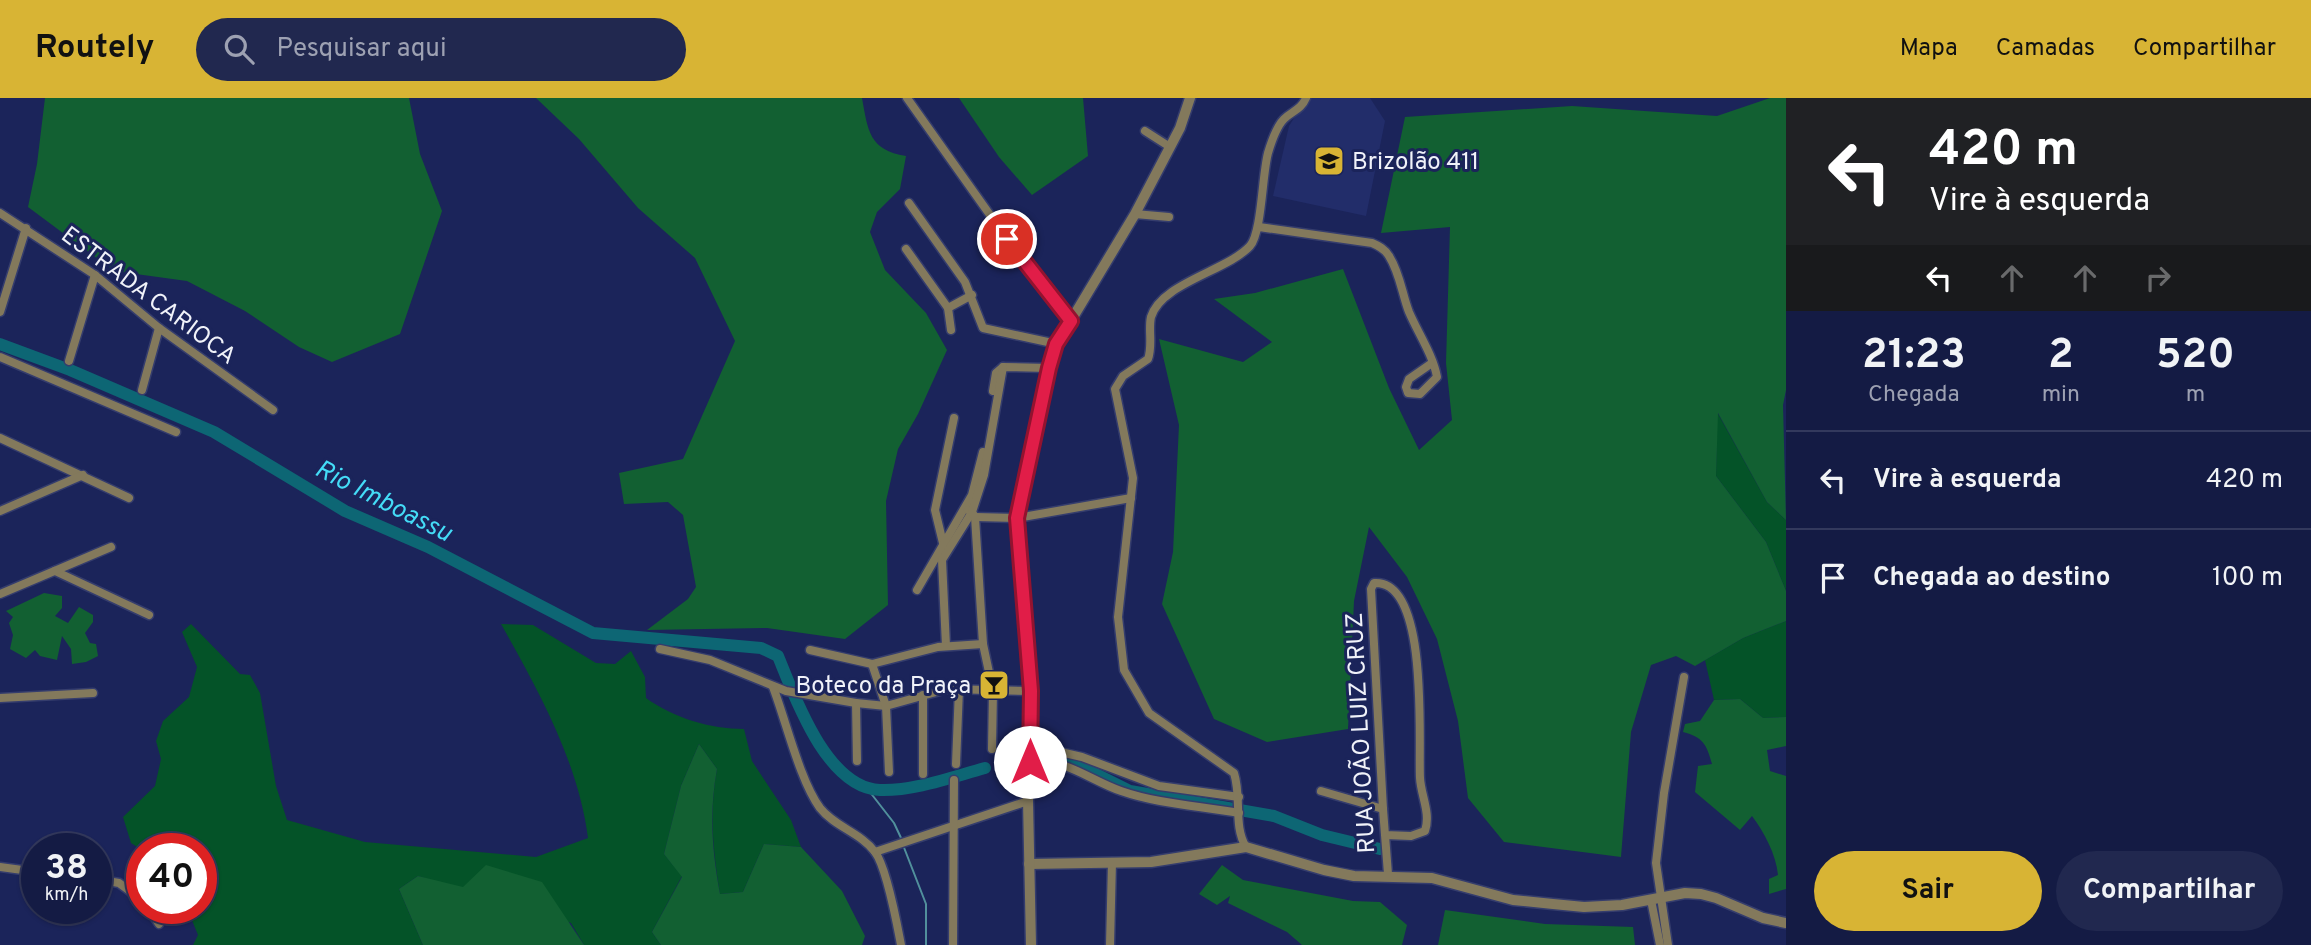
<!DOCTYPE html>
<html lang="pt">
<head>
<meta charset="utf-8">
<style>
  body { margin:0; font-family:Overpass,sans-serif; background:#21284f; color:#f1f3f6; height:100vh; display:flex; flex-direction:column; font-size:26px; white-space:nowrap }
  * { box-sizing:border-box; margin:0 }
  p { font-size:23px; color:#9da1b2 }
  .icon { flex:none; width:38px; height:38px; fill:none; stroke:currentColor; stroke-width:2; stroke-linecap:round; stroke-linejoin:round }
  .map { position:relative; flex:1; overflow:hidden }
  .panel { display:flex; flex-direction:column; background:#141b44; width:525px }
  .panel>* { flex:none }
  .guide { background:#202124; color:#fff; overflow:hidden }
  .speed { position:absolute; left:21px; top:735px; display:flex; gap:14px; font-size:35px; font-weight:700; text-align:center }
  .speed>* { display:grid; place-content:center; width:91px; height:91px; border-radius:50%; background:#141b44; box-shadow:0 2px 5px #0004,0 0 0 2px #33395d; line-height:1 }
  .speed small { font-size:18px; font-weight:400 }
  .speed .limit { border:10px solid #d22; background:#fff; color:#111 }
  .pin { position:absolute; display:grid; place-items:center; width:60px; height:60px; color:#fff; margin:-30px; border:4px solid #fff; border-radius:50%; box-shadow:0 2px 7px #0007 }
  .me { position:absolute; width:77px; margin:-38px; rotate:0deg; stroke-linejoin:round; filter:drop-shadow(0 0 5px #0008) }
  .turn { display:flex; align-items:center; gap:24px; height:147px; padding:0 28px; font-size:32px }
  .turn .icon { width:91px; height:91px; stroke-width:2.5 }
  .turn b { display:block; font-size:49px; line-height:60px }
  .lanes { display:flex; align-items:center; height:66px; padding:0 28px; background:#0003; justify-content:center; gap:35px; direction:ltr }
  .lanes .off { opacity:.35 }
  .eta { display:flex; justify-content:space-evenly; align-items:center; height:119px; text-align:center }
  .eta b { font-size:42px; font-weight:700; line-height:49px }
  .cta { display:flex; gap:14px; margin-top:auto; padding:14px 28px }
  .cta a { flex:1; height:80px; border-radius:42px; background:#d8b434; color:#111; font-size:28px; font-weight:700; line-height:80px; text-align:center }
  .cta a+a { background:#21284f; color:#f1f3f6 }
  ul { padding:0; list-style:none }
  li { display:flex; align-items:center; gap:21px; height:98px; padding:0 28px; border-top:2px solid #33395d }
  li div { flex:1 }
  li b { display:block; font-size:26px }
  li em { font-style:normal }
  header { display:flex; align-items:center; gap:42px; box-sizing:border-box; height:98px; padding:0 35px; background:#d8b434; color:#111 }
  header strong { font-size:33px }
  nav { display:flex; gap:38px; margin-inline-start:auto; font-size:24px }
  .search { width:490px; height:63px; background:#21284f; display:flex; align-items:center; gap:18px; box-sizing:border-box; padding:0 24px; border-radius:38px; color:#9da1b2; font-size:26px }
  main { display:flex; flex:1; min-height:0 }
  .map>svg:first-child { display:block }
  .built { fill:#222d6a }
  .green { fill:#045328 }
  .forest { fill:#126032 }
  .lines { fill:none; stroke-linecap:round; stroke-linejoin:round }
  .stream { stroke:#51909c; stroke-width:2 }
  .river { stroke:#0d6674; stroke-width:12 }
  .minor-casing { stroke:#353d6d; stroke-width:11 }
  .tertiary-casing { stroke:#353d6d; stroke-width:13 }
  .minor { stroke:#83795c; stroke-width:8 }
  .tertiary { stroke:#83795c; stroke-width:10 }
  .route-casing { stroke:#92132f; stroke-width:18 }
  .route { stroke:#e11d48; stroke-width:12 }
  .labels { text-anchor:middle; stroke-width:6; stroke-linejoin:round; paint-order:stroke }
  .poi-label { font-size:24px; fill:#f0f2f9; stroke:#1b245a; text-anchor:start }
  .street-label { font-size:24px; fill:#f0f2f9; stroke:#1b245a }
  .water-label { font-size:26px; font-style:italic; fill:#44dcf7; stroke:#1b245a }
</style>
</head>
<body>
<header>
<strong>Routely</strong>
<div class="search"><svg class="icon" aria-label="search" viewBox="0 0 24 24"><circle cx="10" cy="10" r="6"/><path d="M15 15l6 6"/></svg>Pesquisar aqui</div>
<nav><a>Mapa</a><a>Camadas</a><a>Compartilhar</a></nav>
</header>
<main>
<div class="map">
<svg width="1786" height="847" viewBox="0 0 1786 847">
  <rect width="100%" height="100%" fill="#1b245a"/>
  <polygon class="built" points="1307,0 1370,0 1385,23 1366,118 1273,98 1289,28"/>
  <g class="green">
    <polygon points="1717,314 1767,404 1786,422 1786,493 1766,444 1716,378"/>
    <polygon points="1786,523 1786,619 1763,620 1740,601 1714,602 1705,562 1743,540"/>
    <path d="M191 526 240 576 250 577 260 595 276 688 287 722 365 744 536 759 588 740C578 663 538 592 501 526L533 527 596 565 615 566 631 553 645 579 646 600C674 620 710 631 744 631L752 663 791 722 801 749 764 746 743 794 720 796C713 753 709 714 717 671L699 646 681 688 664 756 682 778 652 834 661 847H584L571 825 418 778 399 791 423 847H193L198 837 187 810H201V751L142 752 131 745 123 719 155 688 161 661 156 643 163 623 189 599 197 569 182 534Z"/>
  </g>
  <g class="forest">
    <polygon points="45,0 409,0 420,56 442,113 400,236 332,264 299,249 245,213 187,183 114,173 28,109 37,66"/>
    <path d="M536 0H862C868 33 869 52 906 58L900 91 877 114 870 134 885 172 926 215 947 252 918 316 898 351 886 403 888 507 845 541 767 530 647 532 688 501 696 489 683 417 668 404 624 406 619 375 683 361 735 243 695 160 638 110 579 41Z"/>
    <polygon points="959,0 1083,0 1088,58 1032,97 999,59"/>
    <polygon points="1770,0 1786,0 1786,292 1783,307 1786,422 1767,404 1718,315 1716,378 1766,444 1786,493 1786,523 1743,540 1695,568 1676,558 1651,567 1631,634 1621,759 1504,744 1468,700 1458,623 1437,541 1407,479 1369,429 1354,503 1348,631 1267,644 1214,621 1162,506 1173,454 1179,327 1159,241 1243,264 1272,244 1214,201 1255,195 1343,171 1389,290 1419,352 1452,322 1446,265 1450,129 1381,135 1405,19 1572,8 1717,18"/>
    <polygon points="44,495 62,498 62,510 55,518 68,525 79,509 93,517 93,524 85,535 90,545 96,546 98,558 86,564 72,566 71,551 62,538 57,562 40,558 35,552 26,560 10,551 13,537 9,525 13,519 6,513"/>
    <path d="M1740 601 1763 620 1786 619V648L1767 652 1770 673 1786 678V791L1769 796V781L1778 777C1776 756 1764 734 1752 718L1740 732 1695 694 1698 668 1712 666C1707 647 1703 639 1683 634L1685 626 1700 623 1714 602Z"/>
    <path d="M699 646 717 671C709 714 712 753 720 796L743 794 764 746 801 749 842 793 865 838 862 847H661L652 834 682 779 664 756 681 688Z"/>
    <polygon points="486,767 542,784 584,847 423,847 399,791 418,778 463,789"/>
    <polygon points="1222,767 1243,782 1353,803 1380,804 1407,827 1402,847 1302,847 1287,834 1228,805 1230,798 1217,807 1199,796"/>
    <polygon points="1445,812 1545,826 1633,829 1635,847 1438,847"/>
  </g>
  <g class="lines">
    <g class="stream">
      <polyline points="866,689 894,725 902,742"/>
      <polyline points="903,747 926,806 926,847"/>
    </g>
    <g class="river">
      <path d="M0 246 70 272 214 334 345 413 428 449 593 535 761 550 778 558C795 600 827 690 880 692 914 693 952 679 985 670"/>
      <polyline points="1038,656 1086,671 1130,693 1274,718 1322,737 1380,751"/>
      <polyline points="1657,806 1663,847"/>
    </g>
    <g class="minor-casing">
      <g id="minor">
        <polyline points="907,0 1022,162 1071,223"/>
        <polyline points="1145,33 1170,49"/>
        <polyline points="909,105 965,184 983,230 1057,246"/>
        <polyline points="0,115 95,177 159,230 273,312"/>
        <polyline points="1135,116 1169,119"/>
        <path d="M1259 129 1372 145C1379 148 1385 151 1389 158 1400 175 1402 196 1409 214 1418 235 1433 257 1437 279L1420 296 1408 295 1406 289 1409 281 1432 265"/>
        <polyline points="906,151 948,210 951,232"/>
        <polyline points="948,210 972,197"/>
        <polyline points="0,214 26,130"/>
        <polyline points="0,259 176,334"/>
        <polyline points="69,263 95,177"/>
        <polyline points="142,292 159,230"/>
        <polyline points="993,293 996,275 1003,269 1049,270"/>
        <polyline points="0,340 129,400"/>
        <polyline points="0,413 83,377"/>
        <polyline points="975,419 1017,420 1131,400"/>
        <polyline points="943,445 935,412 954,320"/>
        <polyline points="55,473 149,517"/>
        <polyline points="917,492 972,397 983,354"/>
        <polyline points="0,496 111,449"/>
        <polyline points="946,548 942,462 972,414 968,412"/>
        <polyline points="660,551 710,562 786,593 856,605 886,608 947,591 1031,593"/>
        <polyline points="810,552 872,566 938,549 983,546"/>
        <polyline points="872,566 886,608 889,674"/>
        <path d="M773 589C786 623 800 683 820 710 835 729 861 735 875 754 887 770 897 826 901 847"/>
        <polyline points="923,597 923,676"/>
        <polyline points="0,600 93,595"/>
        <polyline points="856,605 857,663"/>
        <polyline points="1030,647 1082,659 1159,688 1239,699"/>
        <polyline points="992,651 993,593 983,546 975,419 972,414 984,377 1003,269"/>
        <path d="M1030 664C1064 659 1091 683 1121 693 1158 706 1201 708 1239 715"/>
        <polyline points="956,666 959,591"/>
        <polyline points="1321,693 1383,711"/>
        <path d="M1385 737 1411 738 1425 733C1431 715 1421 698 1420 680 1418 644 1430 481 1374 485L1371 491 1383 711 1388 776"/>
        <path d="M1246 749C1233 728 1242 700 1234 675L1149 615 1124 572 1118 519 1133 380 1115 291 1123 278 1148 261C1153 247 1148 232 1151 219 1161 185 1227 173 1250 148 1262 134 1262 77 1268 55 1271 45 1276 29 1284 21 1292 13 1301 12 1306 0"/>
        <polyline points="875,754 1028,703"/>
        <polyline points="0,769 37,774"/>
        <polyline points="96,781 119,785 142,802"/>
        <polyline points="1651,802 1660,847"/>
        <polyline points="148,810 159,826"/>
        <polyline points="953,847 954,682"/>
        <polyline points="1110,847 1112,764"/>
        <polyline points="1668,847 1656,765 1664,695 1684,579"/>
      </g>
    </g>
    <g class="tertiary-casing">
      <g id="tertiary">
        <polyline points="1029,766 1151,764 1246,749 1324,772 1354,778 1432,780 1513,802 1553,806 1584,809 1622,807 1685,795 1701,796 1716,800 1763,820 1786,825"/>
        <polyline points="1031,847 1028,703 1031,593 1017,420 1038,317 1057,246 1135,116 1180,30 1190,0"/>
      </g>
    </g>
    <use href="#minor" class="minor"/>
    <use href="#tertiary" class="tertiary"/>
  </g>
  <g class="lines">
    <g class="route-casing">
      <polyline id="route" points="1007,141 1071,223 1056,246 1049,270 1017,420 1031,593 1030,664"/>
    </g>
    <use href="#route" class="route"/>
  </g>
  <defs>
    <g id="school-square" transform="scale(1.575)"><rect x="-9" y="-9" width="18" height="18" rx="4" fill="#d8b434" stroke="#1b245a"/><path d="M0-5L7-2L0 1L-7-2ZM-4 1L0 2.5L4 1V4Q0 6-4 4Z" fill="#111"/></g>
    <g id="bar-square" transform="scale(1.575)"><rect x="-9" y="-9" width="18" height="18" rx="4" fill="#d8b434" stroke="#1b245a"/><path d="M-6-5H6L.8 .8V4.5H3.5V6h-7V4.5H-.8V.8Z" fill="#111"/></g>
  </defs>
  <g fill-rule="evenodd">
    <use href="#school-square" x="1329" y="63"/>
    <use href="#bar-square" x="994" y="587"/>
  </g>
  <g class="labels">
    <g class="poi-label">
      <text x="1352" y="71">Brizolão 411</text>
      <text x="971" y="595" text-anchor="end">Boteco da Praça</text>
    </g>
    <g class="street-label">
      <text transform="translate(149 197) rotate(37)" y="8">ESTRADA CARIOCA</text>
      <text transform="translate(1360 635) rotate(-93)" y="8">RUA JOÃO LUIZ CRUZ</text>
    </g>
    <g class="water-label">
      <text transform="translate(384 402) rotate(27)" y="9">Rio Imboassu</text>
    </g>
  </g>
</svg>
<div class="speed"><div>38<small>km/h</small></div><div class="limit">40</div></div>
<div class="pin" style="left:1007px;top:141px;background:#d93025"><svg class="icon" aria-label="arrive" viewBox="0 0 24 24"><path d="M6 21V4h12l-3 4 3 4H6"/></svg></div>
<svg class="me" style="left:1030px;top:664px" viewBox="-20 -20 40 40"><circle r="19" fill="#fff"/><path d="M0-13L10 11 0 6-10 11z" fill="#e11d48"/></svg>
</div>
<section class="panel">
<div class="guide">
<div class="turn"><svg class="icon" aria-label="left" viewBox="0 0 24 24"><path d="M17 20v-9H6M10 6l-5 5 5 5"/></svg><div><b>420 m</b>Vire à esquerda</div></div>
<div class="lanes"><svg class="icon" aria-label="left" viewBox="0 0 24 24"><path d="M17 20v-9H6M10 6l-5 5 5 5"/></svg><svg class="icon off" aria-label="ahead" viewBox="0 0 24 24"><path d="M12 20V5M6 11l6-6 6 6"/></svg><svg class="icon off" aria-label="ahead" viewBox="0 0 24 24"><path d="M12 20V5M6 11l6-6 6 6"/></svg><svg class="icon off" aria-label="right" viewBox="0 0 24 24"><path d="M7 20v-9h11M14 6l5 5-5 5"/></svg></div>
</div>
<div class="eta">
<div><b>21:23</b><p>Chegada</p></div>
<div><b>2</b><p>min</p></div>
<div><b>520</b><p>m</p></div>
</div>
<ul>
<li><svg class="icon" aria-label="left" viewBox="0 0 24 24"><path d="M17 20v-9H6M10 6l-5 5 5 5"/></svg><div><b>Vire à esquerda</b></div><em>420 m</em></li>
<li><svg class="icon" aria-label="arrive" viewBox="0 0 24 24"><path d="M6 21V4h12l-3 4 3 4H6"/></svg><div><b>Chegada ao destino</b></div><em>100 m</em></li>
</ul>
<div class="cta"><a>Sair</a><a>Compartilhar</a></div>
</section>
</main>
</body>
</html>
